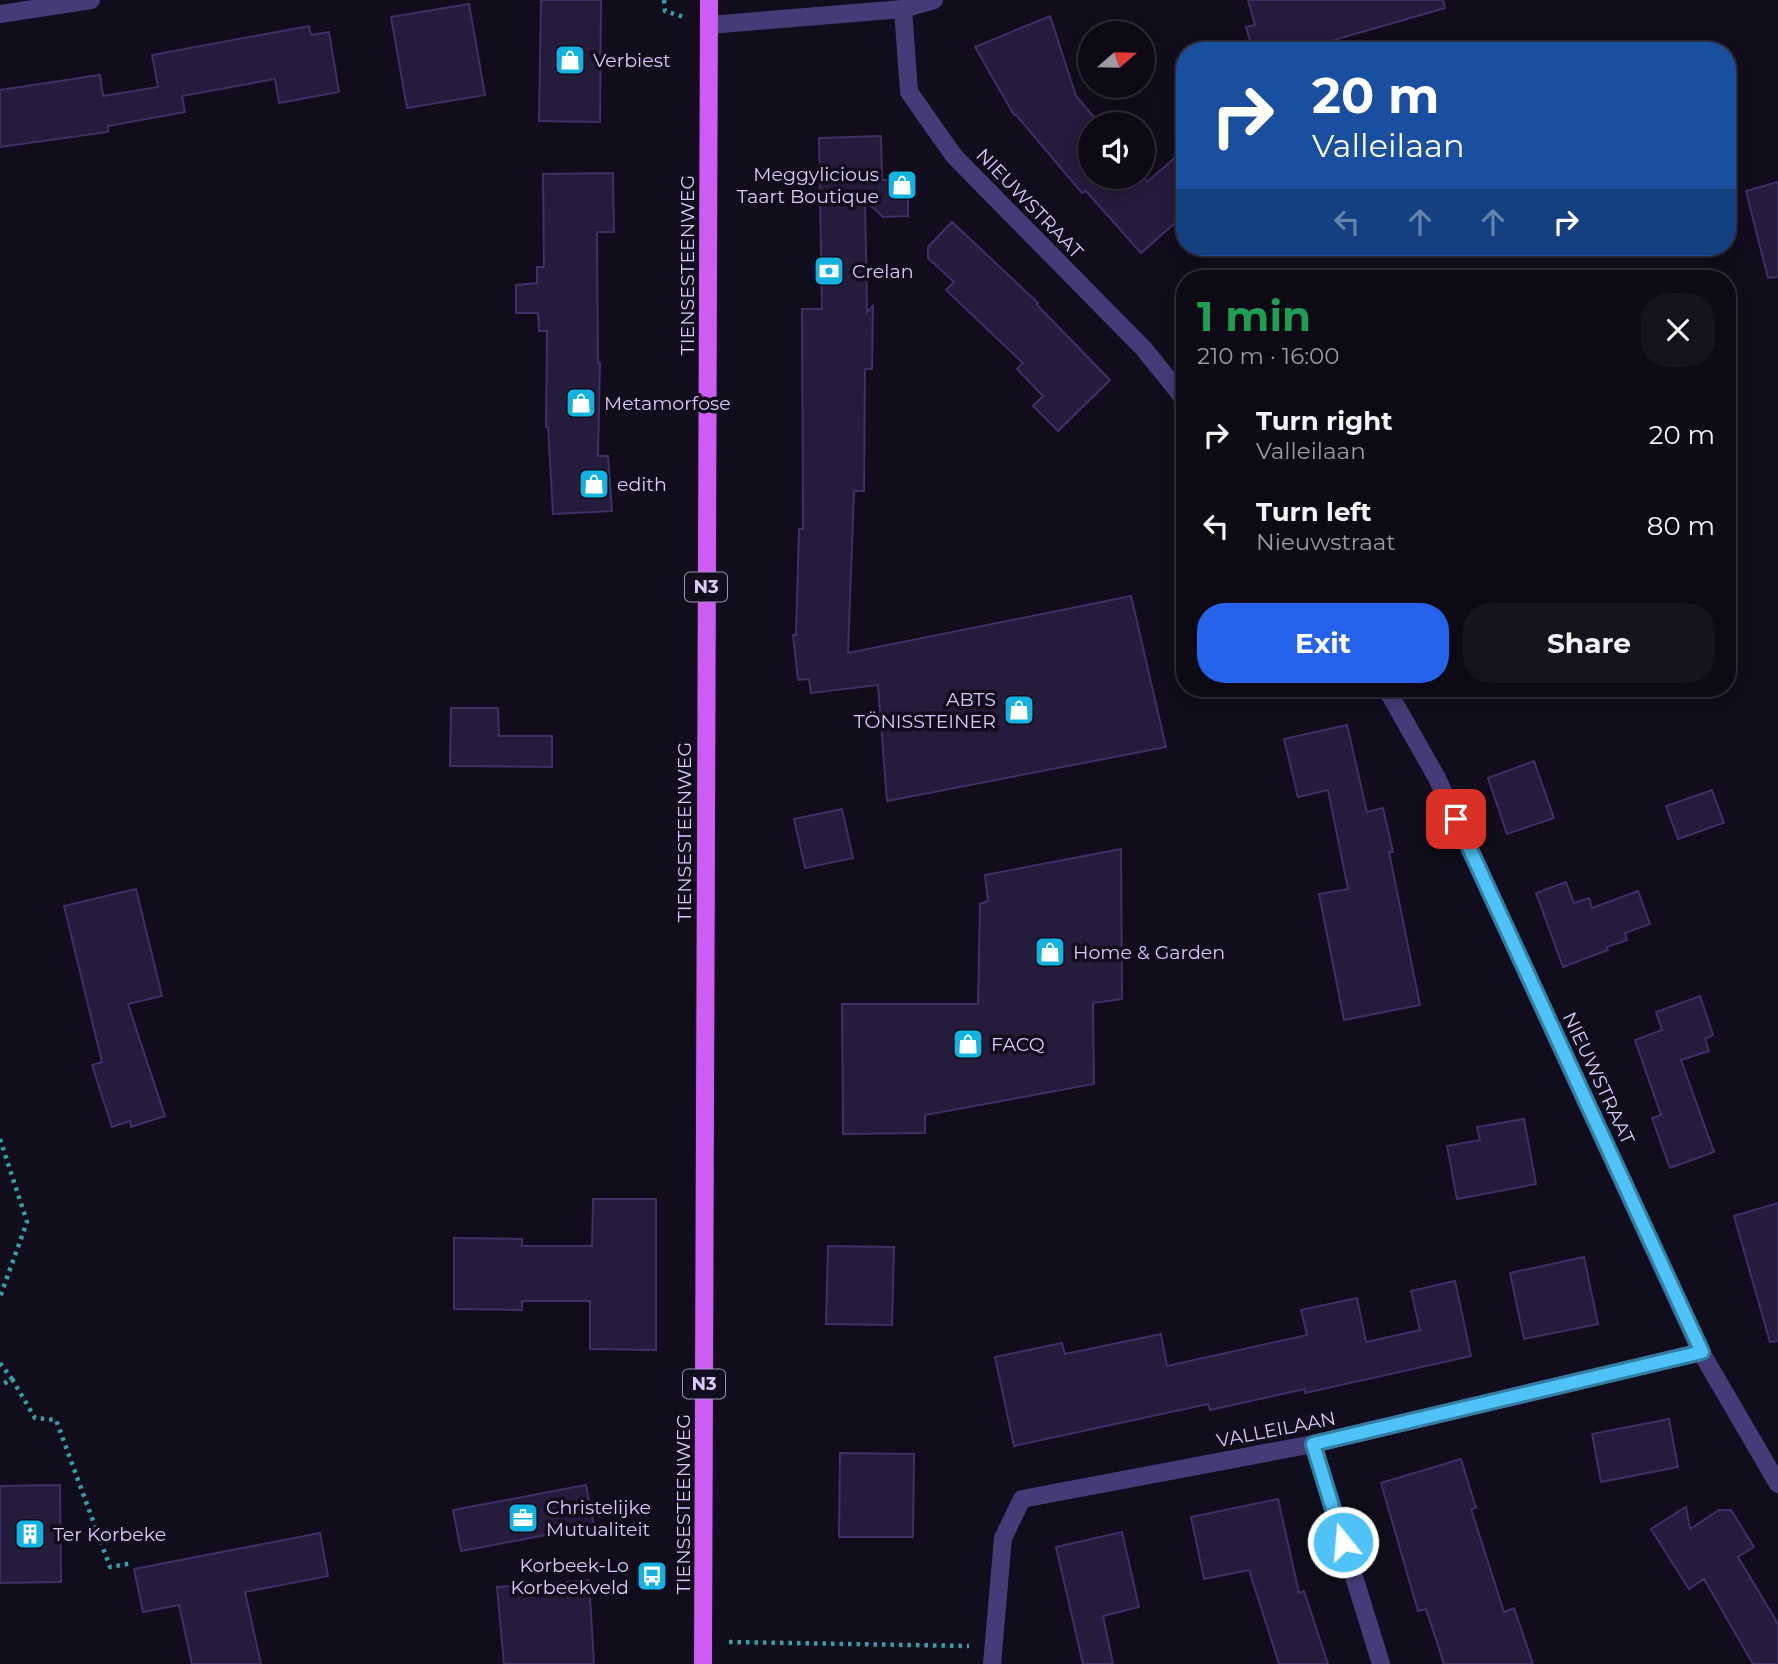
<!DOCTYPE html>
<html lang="en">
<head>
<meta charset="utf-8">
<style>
  body { margin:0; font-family:Montserrat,sans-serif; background:#16131e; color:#f1f3f6; height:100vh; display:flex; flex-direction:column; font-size:26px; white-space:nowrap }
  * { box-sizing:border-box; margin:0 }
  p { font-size:23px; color:#9a9aa0 }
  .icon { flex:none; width:38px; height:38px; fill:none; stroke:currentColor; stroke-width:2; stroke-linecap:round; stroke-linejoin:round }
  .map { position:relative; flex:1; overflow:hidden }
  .panel { position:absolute; left:1176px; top:270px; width:560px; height:427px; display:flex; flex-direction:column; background:#0d0a15; border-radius:28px; box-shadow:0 4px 18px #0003,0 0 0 2px #2d2b34 }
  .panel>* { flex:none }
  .guide { position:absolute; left:1176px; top:42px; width:560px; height:214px; border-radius:28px; box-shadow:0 4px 18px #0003,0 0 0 2px #2d2b34; background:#1a4fa0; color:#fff; overflow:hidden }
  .needle { width:46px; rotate:70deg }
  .buttons { position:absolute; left:1078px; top:21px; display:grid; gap:14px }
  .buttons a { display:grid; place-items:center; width:77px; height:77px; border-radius:50%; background:#0d0a15; box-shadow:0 4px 18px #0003,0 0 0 2px #2d2b34; font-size:35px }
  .pin { position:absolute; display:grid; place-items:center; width:60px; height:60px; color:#fff; margin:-30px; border-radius:14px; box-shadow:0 4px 10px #0006 }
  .me { position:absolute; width:77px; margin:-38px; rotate:343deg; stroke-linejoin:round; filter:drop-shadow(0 0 5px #0008) }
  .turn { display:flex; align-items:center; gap:24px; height:147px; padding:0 21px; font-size:32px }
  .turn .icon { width:91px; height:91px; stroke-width:2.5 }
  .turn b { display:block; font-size:49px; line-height:60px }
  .lanes { display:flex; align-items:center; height:66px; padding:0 21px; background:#0003; justify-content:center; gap:35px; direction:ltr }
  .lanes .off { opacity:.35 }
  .round { display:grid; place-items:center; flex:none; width:74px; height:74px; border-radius:28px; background:#16131e }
  .headline { display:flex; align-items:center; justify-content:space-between; height:119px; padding:0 21px }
  h1 { font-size:42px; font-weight:700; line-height:52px; color:#1e9e55 }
  .cta { display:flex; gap:14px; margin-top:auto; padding:14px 21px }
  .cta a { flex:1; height:80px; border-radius:28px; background:#2563eb; color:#fff; font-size:28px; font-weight:700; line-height:80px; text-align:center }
  .cta a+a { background:#16131e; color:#f1f3f6 }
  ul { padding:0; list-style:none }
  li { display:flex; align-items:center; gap:21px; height:91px; padding:0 21px }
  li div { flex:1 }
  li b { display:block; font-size:26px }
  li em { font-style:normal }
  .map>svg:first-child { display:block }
  .building { fill:#251b3b; stroke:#402e65; stroke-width:2 }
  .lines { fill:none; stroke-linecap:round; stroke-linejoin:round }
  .path { stroke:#369ea5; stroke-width:4.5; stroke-dasharray:3.5 5; stroke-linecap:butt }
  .minor { stroke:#453c77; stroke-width:18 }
  .major { stroke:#cc5cf2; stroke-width:18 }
  .route-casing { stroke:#337fa1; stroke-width:18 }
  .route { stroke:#4fc3f7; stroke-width:12 }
  .labels { text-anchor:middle; stroke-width:7; stroke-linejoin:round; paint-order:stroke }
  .shield { fill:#110d1c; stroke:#9c93b8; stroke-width:2 }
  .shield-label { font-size:18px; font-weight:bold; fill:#d7ccfb }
  .poi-label { font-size:19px; fill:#d7ccfb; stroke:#110d1c; text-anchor:start }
  .street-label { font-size:19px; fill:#d7ccfb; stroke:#110d1c }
</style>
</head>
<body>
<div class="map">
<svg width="1778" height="1664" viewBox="0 0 1778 1664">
  <rect width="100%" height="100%" fill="#110d1c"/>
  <g class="building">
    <polygon points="541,0 601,0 600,122 539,121"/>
    <polygon points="1248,0 1443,0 1445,8 1296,51 1253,51 1246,27 1255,25"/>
    <polygon points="469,4 485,95 407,108 391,17"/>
    <polygon points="1050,16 1076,96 1100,124 1090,124 1090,177 1143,176 1147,182 1185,149 1185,214 1141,253 1086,191 1082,193 1016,115 1014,115 975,47"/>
    <polygon points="309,26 311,35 329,32 339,92 279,103 275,79 182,96 185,112 108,126 108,132 0,147 0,90 100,75 103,96 158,87 152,55"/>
    <polygon points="881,136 882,180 908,179 908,216 883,217 865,200 867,312 873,306 872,369 865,369 864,491 854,491 848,653 1131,596 1166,747 887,801 878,685 811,693 809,679 798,680 793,635 796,635 799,529 803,529 802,309 822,309 819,138"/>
    <polygon points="613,173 614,232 597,232 598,363 600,363 598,456 608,456 612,511 553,514 548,427 546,427 547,331 539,331 538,313 516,313 516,285 537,283 537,267 544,267 543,174"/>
    <polygon points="1778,182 1778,277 1768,278 1746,191"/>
    <polygon points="952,222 1038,303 1037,305 1110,380 1058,431 1033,406 1043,396 1017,369 1023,363 946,290 954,282 928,258 928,247"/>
    <polygon points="451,708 498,708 499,736 552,736 552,767 450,766"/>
    <polygon points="1347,725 1367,812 1383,808 1393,852 1389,852 1420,1005 1344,1020 1319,894 1348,889 1328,790 1298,797 1284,739"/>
    <polygon points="1534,761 1554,818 1507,834 1488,778"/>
    <polygon points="1712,790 1724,823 1678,839 1666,806"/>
    <polygon points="842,809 853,858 805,868 794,819"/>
    <polygon points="1121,849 1122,999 1093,1003 1094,1084 925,1115 925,1133 843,1134 842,1004 978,1004 980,904 988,901 985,875"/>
    <polygon points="1566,882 1574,903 1589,898 1592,908 1638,891 1650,924 1625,933 1627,940 1607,947 1608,950 1563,967 1536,893"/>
    <polygon points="136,889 162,996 128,1004 165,1116 131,1127 130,1121 112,1127 92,1065 102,1062 64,906"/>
    <polygon points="1700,996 1713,1035 1705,1039 1709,1051 1681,1060 1714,1152 1670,1168 1652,1118 1661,1115 1635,1040 1662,1030 1656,1012"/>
    <polygon points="1524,1119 1536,1184 1457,1199 1447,1146 1480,1140 1477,1127"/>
    <polygon points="593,1199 656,1199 656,1350 590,1349 590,1301 522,1301 522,1310 454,1309 454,1238 522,1239 522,1246 592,1246"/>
    <polygon points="1778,1203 1778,1341 1770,1342 1734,1216"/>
    <polygon points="828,1246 894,1247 892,1325 826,1324"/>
    <polygon points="1584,1257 1598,1324 1524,1339 1510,1273"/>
    <polygon points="1455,1281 1471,1356 1305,1393 1305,1389 1210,1410 1208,1404 1014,1446 995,1357 1062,1343 1065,1354 1161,1334 1167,1366 1307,1335 1301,1310 1357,1298 1366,1342 1420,1330 1411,1291"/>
    <polygon points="1669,1419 1678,1467 1601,1482 1592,1434"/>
    <polygon points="840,1453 914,1454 913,1537 839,1537"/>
    <polygon points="1461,1459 1476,1508 1471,1509 1504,1612 1514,1608 1533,1664 1444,1664 1426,1609 1418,1611 1381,1483"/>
    <polygon points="60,1485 61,1582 0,1583 0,1486"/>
    <polygon points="586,1485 594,1526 461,1551 453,1510"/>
    <polygon points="1278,1499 1299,1593 1304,1591 1328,1664 1279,1664 1249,1570 1204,1579 1191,1517"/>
    <polygon points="1686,1507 1690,1529 1719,1510 1731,1510 1754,1547 1738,1557 1778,1624 1778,1664 1753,1664 1704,1579 1689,1589 1651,1529"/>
    <polygon points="1122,1532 1139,1607 1103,1616 1113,1664 1083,1664 1056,1547"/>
    <polygon points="320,1533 328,1576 245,1592 261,1664 192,1664 179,1605 143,1612 134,1569"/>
    <polygon points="589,1580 594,1664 504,1664 497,1587"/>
  </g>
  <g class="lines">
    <g class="path">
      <polyline points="664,0 665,11 684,17"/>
      <polyline points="0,1139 27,1222 0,1297"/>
      <polyline points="0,1363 12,1379 0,1386"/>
      <polyline points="12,1379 35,1418 56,1420 110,1567 133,1563"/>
      <polyline points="729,1642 969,1646"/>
    </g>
    <g class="minor">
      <polyline points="903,9 909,92 954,156 1144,349 1185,400"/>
      <polyline points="0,14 91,0"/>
      <polyline points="709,25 903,9 934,0"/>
      <polyline points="1386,688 1437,778 1701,1352 1778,1484"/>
      <polyline points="1313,1444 1381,1664"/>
      <polyline points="992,1664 1003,1538 1022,1499 1313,1444 1701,1352"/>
    </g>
    <polyline class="major" points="703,1664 709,0"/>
  </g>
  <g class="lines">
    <g class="route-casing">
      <polyline id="route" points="1343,1542 1313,1444 1702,1352 1456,819"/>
    </g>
    <use href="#route" class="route"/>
  </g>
  <defs>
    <g id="shop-square" transform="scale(1.575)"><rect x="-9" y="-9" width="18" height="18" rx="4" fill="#12b3e1" stroke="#110d1c"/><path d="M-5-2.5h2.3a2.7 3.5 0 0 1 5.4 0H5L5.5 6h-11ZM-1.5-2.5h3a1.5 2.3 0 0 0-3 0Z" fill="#fff"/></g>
    <g id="bank-square" transform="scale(1.575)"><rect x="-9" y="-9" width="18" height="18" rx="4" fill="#12b3e1" stroke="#110d1c"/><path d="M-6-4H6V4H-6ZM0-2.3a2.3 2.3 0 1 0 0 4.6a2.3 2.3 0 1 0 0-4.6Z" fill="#fff"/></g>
    <g id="office-square" transform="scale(1.575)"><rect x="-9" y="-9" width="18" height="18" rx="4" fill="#12b3e1" stroke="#110d1c"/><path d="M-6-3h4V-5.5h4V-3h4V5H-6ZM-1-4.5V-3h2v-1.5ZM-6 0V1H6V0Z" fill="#fff"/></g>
    <g id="building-square" transform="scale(1.575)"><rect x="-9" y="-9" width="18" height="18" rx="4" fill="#12b3e1" stroke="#110d1c"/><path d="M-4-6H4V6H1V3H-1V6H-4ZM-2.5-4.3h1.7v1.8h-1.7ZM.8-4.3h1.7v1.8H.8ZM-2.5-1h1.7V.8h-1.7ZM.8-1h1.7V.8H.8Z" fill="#fff"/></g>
    <g id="bus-square" transform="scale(1.575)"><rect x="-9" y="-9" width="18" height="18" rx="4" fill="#12b3e1" stroke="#110d1c"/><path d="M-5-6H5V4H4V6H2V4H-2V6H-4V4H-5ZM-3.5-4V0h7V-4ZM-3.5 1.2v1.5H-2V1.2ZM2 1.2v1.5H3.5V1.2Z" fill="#fff"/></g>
  </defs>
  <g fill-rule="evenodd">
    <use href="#shop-square" x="570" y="60"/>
    <use href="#shop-square" x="902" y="185"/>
    <use href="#bank-square" x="829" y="271"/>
    <use href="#shop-square" x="581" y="403"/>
    <use href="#shop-square" x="594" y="484"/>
    <use href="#shop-square" x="1019" y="710"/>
    <use href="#shop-square" x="1050" y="952"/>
    <use href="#shop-square" x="968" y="1044"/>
    <use href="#office-square" x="523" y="1518"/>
    <use href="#building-square" x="30" y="1534"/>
    <use href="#bus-square" x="652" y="1576"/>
  </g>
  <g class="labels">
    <g class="shield">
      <rect x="685" y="572.5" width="42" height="29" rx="5"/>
      <rect x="683" y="1369.5" width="42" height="29" rx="5"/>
    </g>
    <g class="shield-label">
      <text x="706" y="593">N3</text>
      <text x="704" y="1390">N3</text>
    </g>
    <g class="poi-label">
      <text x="593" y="67">Verbiest</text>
      <text x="879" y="181" text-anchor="end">Meggylicious<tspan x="879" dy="22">Taart Boutique</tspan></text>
      <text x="852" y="278">Crelan</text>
      <text x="604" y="410">Metamorfose</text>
      <text x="617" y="491">edith</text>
      <text x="996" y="706" text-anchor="end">ABTS<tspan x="996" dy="22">TÖNISSTEINER</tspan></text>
      <text x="1073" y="959">Home &amp; Garden</text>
      <text x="991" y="1051">FACQ</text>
      <text x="546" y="1514">Christelijke<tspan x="546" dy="22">Mutualiteit</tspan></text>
      <text x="53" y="1541">Ter Korbeke</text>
      <text x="629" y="1572" text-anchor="end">Korbeek-Lo<tspan x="629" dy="22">Korbeekveld</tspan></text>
    </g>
    <g class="street-label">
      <text transform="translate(1030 203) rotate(46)" y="7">NIEUWSTRAAT</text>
      <text transform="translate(687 265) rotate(-90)" y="7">TIENSESTEENWEG</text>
      <text transform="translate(684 832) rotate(-90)" y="7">TIENSESTEENWEG</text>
      <text transform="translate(1599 1078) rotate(65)" y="7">NIEUWSTRAAT</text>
      <text transform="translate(1276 1429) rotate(-11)" y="7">VALLEILAAN</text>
      <text transform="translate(683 1504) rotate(-90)" y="7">TIENSESTEENWEG</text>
    </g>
  </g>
</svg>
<div class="buttons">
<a><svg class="needle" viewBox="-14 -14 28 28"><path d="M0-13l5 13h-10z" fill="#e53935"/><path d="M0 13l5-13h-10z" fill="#9a9aa0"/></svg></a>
<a><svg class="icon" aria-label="sound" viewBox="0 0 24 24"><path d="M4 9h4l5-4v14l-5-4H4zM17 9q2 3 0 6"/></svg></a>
</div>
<div class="pin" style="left:1456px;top:819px;background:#d93025"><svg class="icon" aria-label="arrive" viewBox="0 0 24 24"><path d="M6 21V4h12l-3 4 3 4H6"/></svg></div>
<svg class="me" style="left:1343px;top:1542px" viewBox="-20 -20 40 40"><circle r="17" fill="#4fc3f7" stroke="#fff" stroke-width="3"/><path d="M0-11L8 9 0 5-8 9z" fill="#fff"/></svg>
<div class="guide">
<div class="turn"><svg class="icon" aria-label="right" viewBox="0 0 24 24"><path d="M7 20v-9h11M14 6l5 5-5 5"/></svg><div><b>20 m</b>Valleilaan</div></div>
<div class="lanes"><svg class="icon off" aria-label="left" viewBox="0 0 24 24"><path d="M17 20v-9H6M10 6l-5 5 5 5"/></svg><svg class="icon off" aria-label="ahead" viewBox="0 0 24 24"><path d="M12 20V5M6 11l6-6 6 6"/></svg><svg class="icon off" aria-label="ahead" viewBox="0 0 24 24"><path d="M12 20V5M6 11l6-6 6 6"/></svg><svg class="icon" aria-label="right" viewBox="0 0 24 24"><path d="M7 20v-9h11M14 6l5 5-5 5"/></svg></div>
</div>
<section class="panel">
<div class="headline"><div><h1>1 min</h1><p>210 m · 16:00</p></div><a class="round"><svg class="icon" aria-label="close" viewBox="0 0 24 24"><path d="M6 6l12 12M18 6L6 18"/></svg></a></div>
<ul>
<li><svg class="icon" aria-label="right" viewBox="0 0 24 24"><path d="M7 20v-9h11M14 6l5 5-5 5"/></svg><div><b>Turn right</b><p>Valleilaan</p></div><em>20 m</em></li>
<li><svg class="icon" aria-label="left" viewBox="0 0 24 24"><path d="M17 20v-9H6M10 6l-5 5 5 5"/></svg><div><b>Turn left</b><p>Nieuwstraat</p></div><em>80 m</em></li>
</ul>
<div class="cta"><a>Exit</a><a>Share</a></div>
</section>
</div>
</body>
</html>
